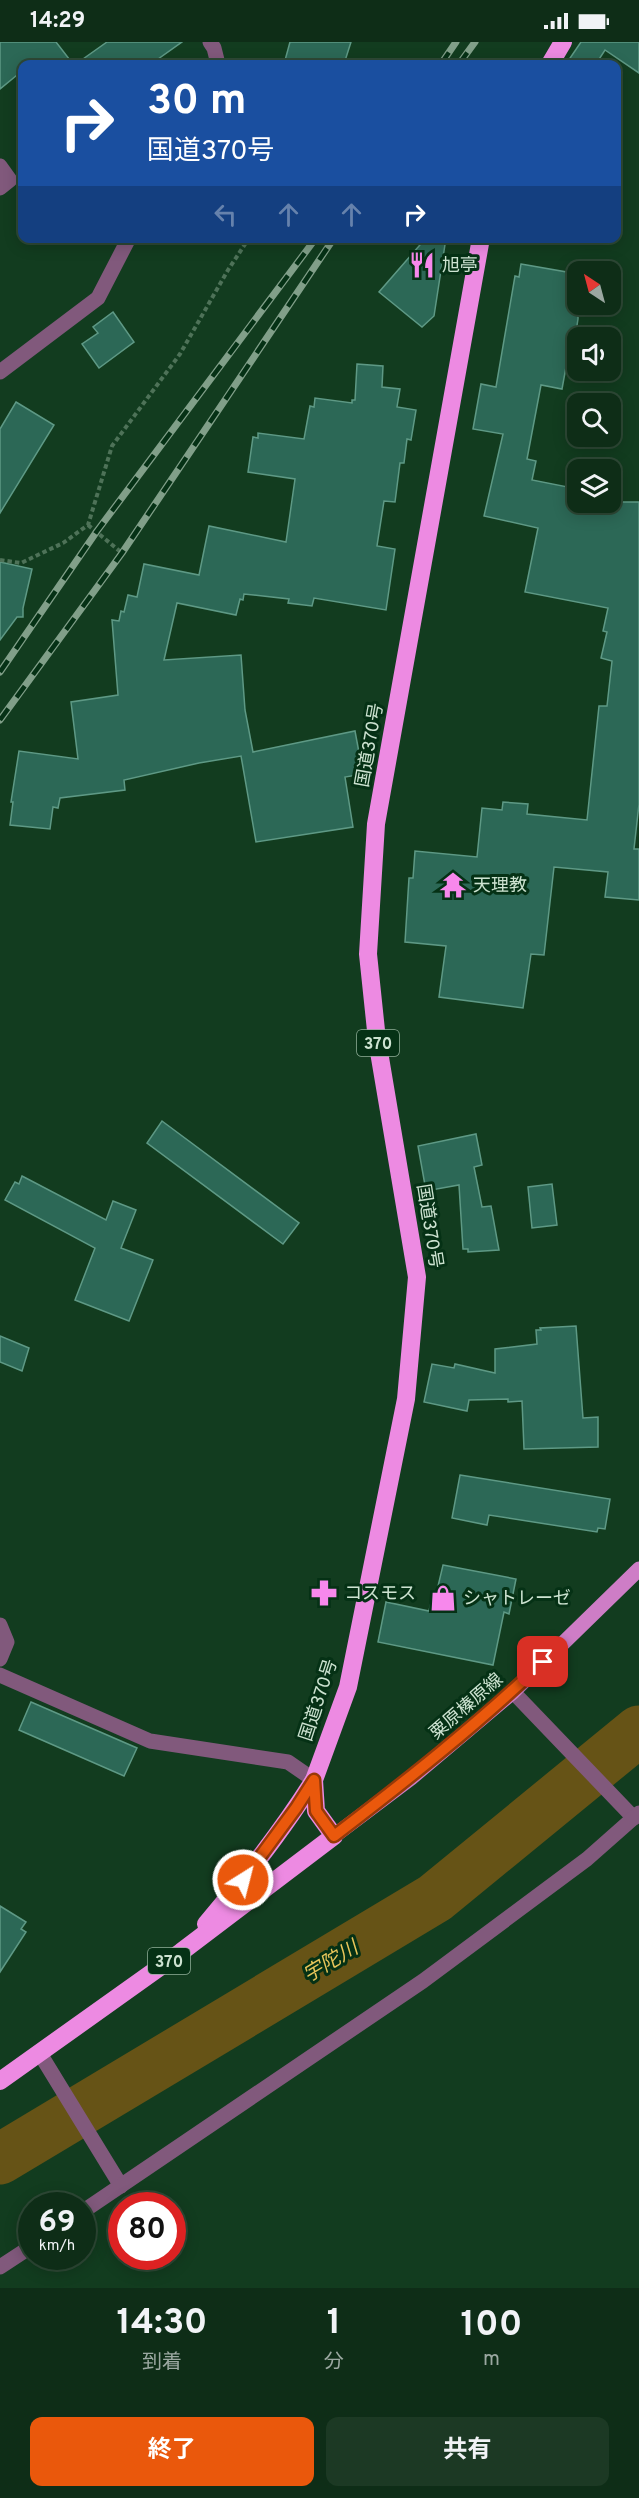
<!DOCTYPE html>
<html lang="ja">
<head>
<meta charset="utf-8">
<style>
  body { margin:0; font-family:Overpass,"Noto Sans JP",sans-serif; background:#1c3924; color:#f1f3f6; height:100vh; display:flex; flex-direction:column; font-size:22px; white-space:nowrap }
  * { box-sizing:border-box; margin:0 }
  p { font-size:20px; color:#9ba8a1 }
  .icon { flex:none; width:33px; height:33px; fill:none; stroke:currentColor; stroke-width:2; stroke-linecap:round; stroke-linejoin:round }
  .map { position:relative; height:2246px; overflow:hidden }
  .side { display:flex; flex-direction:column; background:#0e2d17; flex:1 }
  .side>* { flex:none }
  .banner { position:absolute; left:18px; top:18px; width:603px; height:183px; border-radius:12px; box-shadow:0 3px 15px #0003,0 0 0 2px #2e4936; background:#1a4fa0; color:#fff; overflow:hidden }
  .needle { width:39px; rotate:324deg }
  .controls { position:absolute; left:567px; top:219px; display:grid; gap:12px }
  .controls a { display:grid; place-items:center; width:54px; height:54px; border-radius:12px; background:#0e2d17; box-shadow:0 3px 15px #0003,0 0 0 2px #2e4936; font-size:30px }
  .speed { position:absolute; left:18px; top:2150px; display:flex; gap:12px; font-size:30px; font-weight:700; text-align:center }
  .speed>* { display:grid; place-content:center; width:78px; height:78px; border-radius:50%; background:#0e2d17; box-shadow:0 3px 15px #0003,0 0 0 2px #2e4936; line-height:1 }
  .speed small { font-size:15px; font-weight:400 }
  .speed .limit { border:9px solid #d22; background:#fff; color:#111 }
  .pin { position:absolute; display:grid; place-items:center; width:51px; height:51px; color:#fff; margin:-26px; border-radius:12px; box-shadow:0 3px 9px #0006 }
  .me { position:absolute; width:66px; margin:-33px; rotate:36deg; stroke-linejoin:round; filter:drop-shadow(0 0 4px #0008) }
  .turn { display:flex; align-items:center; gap:21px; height:126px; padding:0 30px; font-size:27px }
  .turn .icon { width:78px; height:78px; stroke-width:2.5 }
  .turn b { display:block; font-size:42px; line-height:51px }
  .lanes { display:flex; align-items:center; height:57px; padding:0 30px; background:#0003; justify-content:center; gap:30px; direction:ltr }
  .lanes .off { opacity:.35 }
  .eta { display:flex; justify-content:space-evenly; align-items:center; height:102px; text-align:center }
  .eta b { font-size:36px; font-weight:700; line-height:42px }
  .primary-button { display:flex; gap:12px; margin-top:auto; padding:12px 30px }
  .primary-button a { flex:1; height:69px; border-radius:12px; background:#ea580c; color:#fff; font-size:24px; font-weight:700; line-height:69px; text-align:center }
  .primary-button a+a { background:#1c3924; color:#f1f3f6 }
  .status { display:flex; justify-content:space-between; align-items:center; height:42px; padding:0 30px; background:#0e2d17; direction:ltr }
  .status svg { height:16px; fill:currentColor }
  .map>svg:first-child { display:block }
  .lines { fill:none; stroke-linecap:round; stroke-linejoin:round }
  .river { stroke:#665316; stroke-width:51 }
  .building { fill:#2c6856; stroke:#5e9985; stroke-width:1.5 }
  .path { stroke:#4e7258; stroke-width:4; stroke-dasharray:4.5 3; stroke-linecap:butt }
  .minor { stroke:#81597c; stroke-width:15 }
  .major { stroke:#ce7dc6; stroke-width:15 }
  .highway { stroke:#ed8ae2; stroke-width:18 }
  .rail-casing { stroke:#819f89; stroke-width:7 }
  .rail { stroke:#053115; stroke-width:4.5; stroke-dasharray:14; stroke-linecap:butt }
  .route-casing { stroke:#983908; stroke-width:15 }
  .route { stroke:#ea580c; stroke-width:10 }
  .labels { text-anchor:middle; stroke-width:6; stroke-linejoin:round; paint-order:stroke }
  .shield { fill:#053115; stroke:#91ae99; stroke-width:1.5 }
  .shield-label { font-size:16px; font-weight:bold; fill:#cde3d1 }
  .poi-label { font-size:18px; fill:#cde3d1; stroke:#053115; text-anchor:start }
  .street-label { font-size:18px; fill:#cde3d1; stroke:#053115 }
  .water-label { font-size:20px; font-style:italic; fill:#e8c55a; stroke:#053115 }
</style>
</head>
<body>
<div class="status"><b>14:29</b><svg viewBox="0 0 49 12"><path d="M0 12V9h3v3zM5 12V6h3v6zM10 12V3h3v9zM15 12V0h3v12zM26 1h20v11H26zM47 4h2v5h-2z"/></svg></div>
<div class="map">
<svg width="639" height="2246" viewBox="0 0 639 2246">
  <rect width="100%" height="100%" fill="#123c1f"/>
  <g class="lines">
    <polyline class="river" points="0,2117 435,1856 639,1689"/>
  </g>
  <g class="building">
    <polygon points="0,0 56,0 73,22 22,22 22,29 0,47"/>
    <polygon points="107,0 182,0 151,22 76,22"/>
    <polygon points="290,0 351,0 344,22 284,22"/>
    <polygon points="581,0 639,0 639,31 605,8 596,22 566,22"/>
    <polygon points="426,196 446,196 434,274 422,285 379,250"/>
    <polygon points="521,222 578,232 578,277 572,315 568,314 562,347 541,343 527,417 536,419 532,438 578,447 578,460 639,460 639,762 634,807 639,807 639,858 605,855 608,830 554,825 544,913 531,912 523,966 439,955 446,904 405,900 409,836 413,836 415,809 477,815 482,766 502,768 503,760 528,762 527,772 587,778 599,664 607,664 612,619 601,616 607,590 603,589 608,566 525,550 538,486 484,474 503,392 473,387 481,342 496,345 515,234 519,235"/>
    <polygon points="113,270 134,300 99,326 82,302 98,291 93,285"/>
    <polygon points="357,322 383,324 382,345 400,347 397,365 416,368 411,398 407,397 404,421 400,421 395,460 384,459 377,504 395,507 386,568 314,556 312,564 288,561 289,557 244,552 243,558 240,557 236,573 177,561 164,618 241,613 245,668 253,710 355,689 363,732 345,735 353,785 256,800 241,714 199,721 124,738 125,748 60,756 58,766 53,765 50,787 10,783 13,760 11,760 19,709 78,717 71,660 118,653 112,578 119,579 121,569 124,570 128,553 137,555 144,522 199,533 209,484 286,500 295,437 248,430 253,395 258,396 258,391 304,397 310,364 314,365 315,356 352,361 352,358 355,358"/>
    <polygon points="16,360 54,383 0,471 0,387"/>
    <polygon points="0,520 32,527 23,566 23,575 17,575 0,598"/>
    <polygon points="162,1079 299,1181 283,1202 147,1101"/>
    <polygon points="476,1092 482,1123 474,1125 482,1165 491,1164 499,1208 468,1210 468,1207 463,1207 459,1143 426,1149 418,1104"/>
    <polygon points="22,1134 106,1178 113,1159 136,1168 121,1206 153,1218 129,1279 75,1258 95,1206 5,1158 15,1140 19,1142"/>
    <polygon points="552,1142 557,1183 532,1186 528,1145"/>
    <polygon points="576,1284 583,1376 598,1375 598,1405 524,1407 522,1359 508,1360 508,1357 469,1358 467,1369 424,1360 432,1322 454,1326 455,1322 495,1331 495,1307 537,1302 536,1288 541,1288 540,1286"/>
    <polygon points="0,1294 29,1306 22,1329 0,1320"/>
    <polygon points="460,1433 610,1457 605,1487 598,1486 597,1490 489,1473 487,1483 452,1476"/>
    <polygon points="443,1523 516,1537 509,1572 504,1570 493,1623 378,1600 386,1560 429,1569 432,1556 435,1557"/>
    <polygon points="31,1660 137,1706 124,1734 19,1688"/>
    <polygon points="0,1864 26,1880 21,1887 26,1890 0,1930"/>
  </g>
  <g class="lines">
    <g class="path">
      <polyline points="88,483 122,511"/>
      <polyline points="0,518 21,521 63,501 88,483 112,404 180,312 228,228 249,196"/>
    </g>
    <g class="minor">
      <polyline points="210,0 214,6 218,22"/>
      <polyline points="0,124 10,138 0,146"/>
      <polyline points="0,330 98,256 129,196"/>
      <polyline points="0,1583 7,1600 0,1617"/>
      <polyline points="0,1633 150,1699 288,1720 314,1738"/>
      <polyline points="513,1650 634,1776"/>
      <polyline points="39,2010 121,2144"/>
      <polyline points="82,2170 423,1939 587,1817 639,1771"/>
      <polyline points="0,2225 32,2204"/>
    </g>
    <polyline class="major" points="334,1794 411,1736 513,1650 639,1527"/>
    <g class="highway">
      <polyline points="550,22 563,0"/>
      <path d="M206 1882C245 1836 282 1789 314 1738"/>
      <polyline points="0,2039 181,1910 334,1794 316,1769 314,1738 348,1645 406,1357 417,1235 377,998 368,912 376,782 481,196"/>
    </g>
    <g class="rail-casing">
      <g id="rail">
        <polyline points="441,22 456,0"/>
        <polyline points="459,22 475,0"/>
        <polyline points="0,630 97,489 316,196"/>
        <polyline points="0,678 122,511 334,196"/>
      </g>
    </g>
    <use href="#rail" class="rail"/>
  </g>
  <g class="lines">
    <g class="route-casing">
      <path id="route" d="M243 1838 296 1766 314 1738 316 1769 334 1794C406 1739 477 1683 543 1620"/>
    </g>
    <use href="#route" class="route"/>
  </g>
  <defs>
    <g id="restaurant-bare" transform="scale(2.07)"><path d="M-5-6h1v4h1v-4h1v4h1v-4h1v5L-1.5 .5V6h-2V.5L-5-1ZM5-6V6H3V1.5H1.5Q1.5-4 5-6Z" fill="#f788ec" stroke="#053115" stroke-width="2.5" paint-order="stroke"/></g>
    <g id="temple-bare" transform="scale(2.07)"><path d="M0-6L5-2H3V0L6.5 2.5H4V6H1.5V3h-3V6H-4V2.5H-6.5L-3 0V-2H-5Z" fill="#f788ec" stroke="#053115" stroke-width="2.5" paint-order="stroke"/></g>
    <g id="pharmacy-bare" transform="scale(2.07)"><path d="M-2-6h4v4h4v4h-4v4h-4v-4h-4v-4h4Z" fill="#f788ec" stroke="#053115" stroke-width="2.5" paint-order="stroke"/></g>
    <g id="shop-bare" transform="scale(2.07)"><path d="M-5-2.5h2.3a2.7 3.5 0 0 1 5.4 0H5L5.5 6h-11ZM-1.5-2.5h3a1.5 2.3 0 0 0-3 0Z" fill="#f788ec" stroke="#053115" stroke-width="2.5" paint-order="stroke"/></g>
  </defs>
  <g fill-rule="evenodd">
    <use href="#restaurant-bare" x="422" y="223"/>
    <use href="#temple-bare" x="453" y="843"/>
    <use href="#pharmacy-bare" x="324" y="1551"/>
    <use href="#shop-bare" x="443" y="1556"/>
  </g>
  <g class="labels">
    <g class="shield">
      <rect x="357" y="988" width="42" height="26" rx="4.5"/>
      <rect x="148" y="1906" width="42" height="26" rx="4.5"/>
    </g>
    <g class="shield-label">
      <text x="378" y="1007">370</text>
      <text x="169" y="1925">370</text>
    </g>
    <g class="poi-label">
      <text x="442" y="229">旭亭</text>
      <text x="473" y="849">天理教</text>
      <text x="344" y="1557">コスモス</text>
      <text x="463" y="1562">シャトレーゼ</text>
    </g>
    <g class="street-label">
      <text transform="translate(369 703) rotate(-80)" y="6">国道370号</text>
      <text transform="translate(430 1184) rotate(81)" y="6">国道370号</text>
      <text transform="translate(318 1658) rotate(-72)" y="6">国道370号</text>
      <text transform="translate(466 1664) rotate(-41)" y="6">粟原榛原線</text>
    </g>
    <g class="water-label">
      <text transform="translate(330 1919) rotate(-31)" y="7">宇陀川</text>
    </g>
  </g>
</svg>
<div class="controls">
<a><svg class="needle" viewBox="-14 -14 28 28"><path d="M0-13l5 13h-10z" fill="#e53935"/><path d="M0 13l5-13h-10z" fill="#9ba8a1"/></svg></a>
<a><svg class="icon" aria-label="sound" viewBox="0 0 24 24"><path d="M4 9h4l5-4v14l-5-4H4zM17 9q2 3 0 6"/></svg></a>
<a><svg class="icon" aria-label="search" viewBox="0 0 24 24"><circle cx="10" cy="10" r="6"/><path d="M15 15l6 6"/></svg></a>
<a><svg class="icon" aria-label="layers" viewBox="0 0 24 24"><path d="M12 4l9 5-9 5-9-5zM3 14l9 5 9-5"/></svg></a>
</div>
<div class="speed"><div>69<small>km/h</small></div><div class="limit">80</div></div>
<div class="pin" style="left:543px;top:1620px;background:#d93025"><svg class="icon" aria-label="arrive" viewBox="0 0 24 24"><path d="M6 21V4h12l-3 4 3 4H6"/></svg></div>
<svg class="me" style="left:243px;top:1838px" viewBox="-20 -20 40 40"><circle r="17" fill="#ea580c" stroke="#fff" stroke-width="3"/><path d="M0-11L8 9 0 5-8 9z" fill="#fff"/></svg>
<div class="banner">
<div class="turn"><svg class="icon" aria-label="right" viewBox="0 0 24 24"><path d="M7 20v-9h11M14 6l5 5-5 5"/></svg><div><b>30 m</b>国道370号</div></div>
<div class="lanes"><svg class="icon off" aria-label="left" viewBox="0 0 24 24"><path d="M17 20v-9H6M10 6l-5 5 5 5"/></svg><svg class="icon off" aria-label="ahead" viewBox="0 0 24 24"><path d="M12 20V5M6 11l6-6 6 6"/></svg><svg class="icon off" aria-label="ahead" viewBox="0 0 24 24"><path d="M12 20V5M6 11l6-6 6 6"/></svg><svg class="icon" aria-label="right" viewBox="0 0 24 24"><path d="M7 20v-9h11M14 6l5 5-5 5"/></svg></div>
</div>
</div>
<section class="side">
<div class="eta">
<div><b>14:30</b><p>到着</p></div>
<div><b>1</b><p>分</p></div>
<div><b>100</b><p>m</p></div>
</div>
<div class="primary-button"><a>終了</a><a>共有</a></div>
</section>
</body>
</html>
